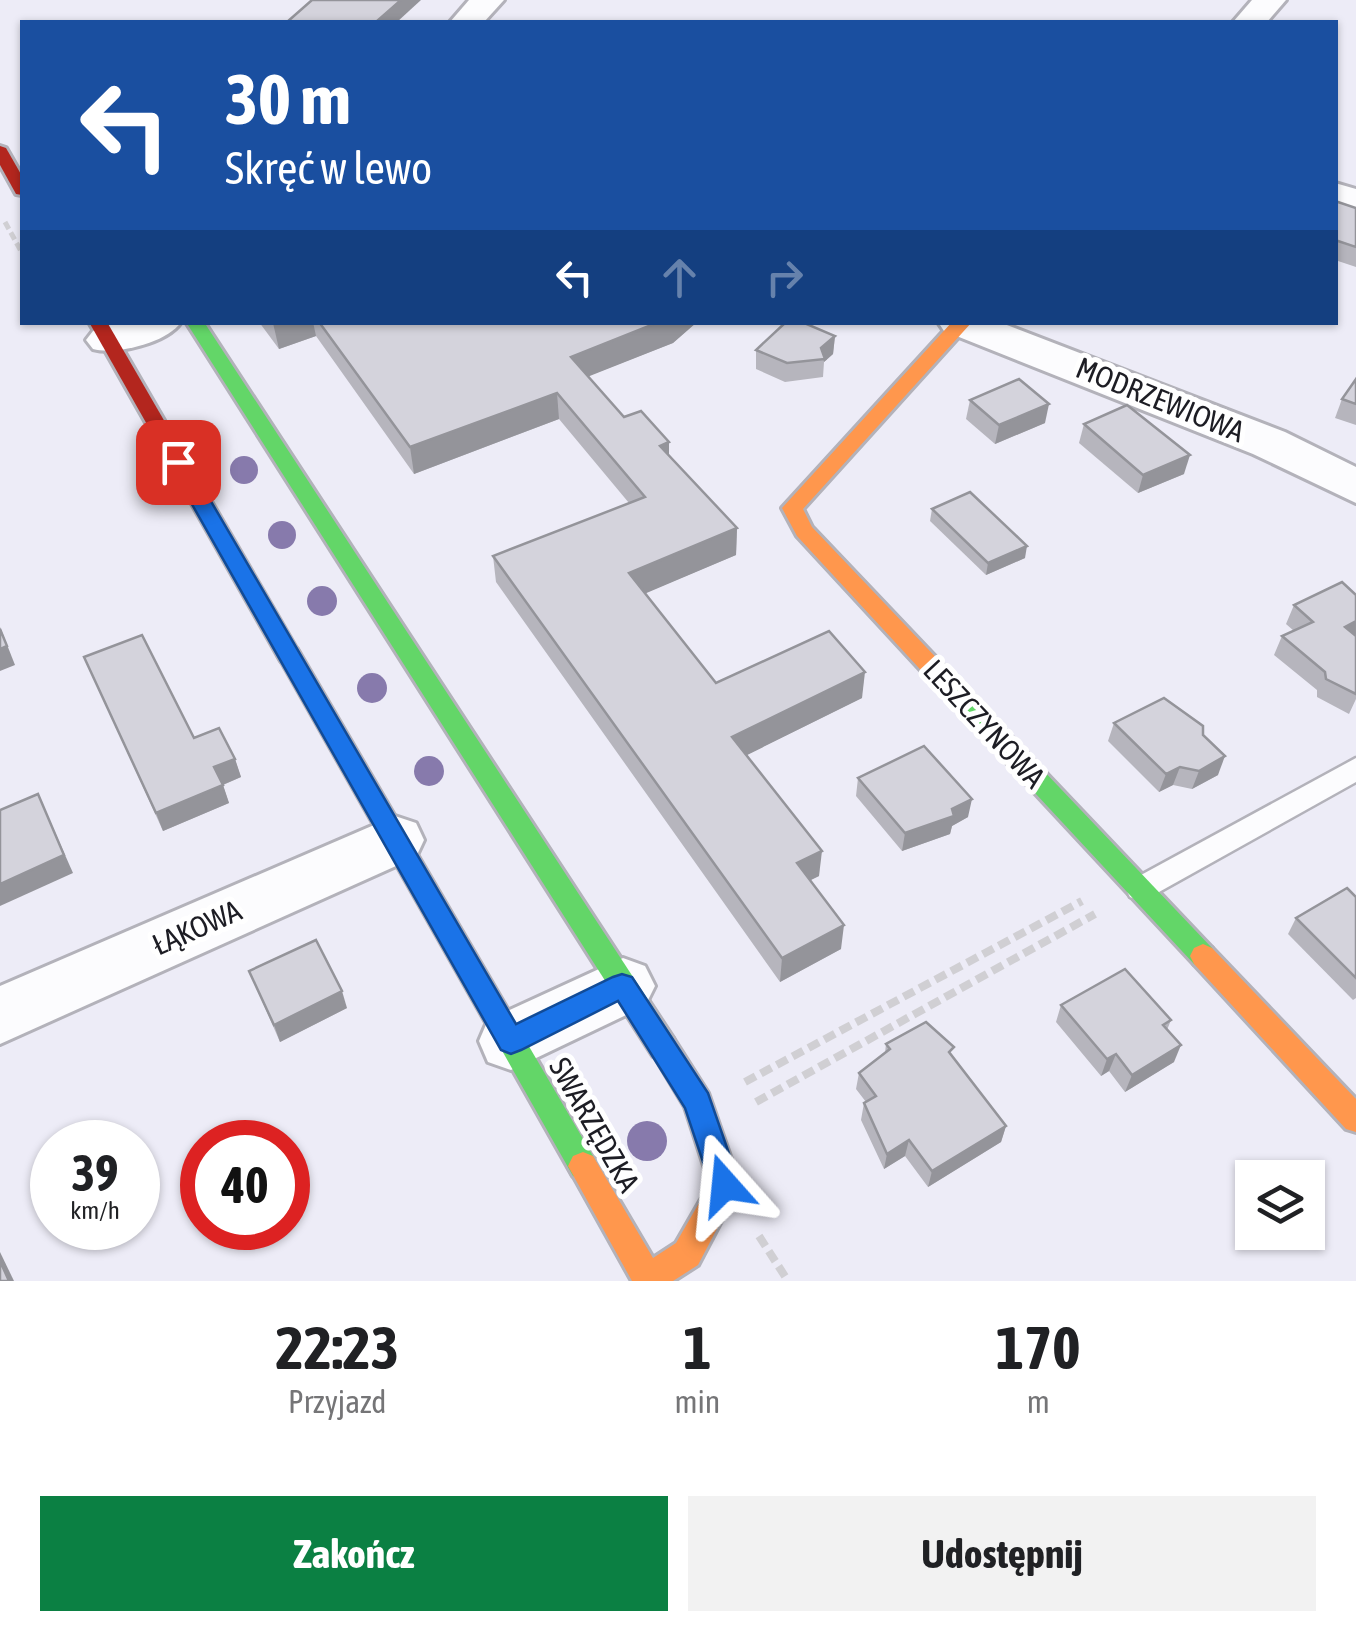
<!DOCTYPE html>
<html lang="pl">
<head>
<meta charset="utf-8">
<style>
  body { margin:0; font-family:"Asap Condensed",sans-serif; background:#f2f2f2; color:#202124; height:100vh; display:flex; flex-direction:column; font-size:38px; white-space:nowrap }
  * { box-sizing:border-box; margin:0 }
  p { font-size:32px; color:#757577 }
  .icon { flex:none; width:55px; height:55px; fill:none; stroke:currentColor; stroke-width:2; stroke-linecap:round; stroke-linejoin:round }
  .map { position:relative; height:1281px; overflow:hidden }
  .sheet { display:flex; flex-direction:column; background:#fff; flex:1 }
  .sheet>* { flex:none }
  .guide { position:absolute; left:20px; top:20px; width:1318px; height:305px; border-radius:0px; box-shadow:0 2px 8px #0004; background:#1a4fa0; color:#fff; overflow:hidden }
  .controls { position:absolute; left:1235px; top:1160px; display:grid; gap:20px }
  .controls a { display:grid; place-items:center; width:90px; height:90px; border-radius:0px; background:#fff; box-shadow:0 2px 8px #0004; font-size:50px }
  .speed { position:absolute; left:30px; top:1120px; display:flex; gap:20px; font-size:50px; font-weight:700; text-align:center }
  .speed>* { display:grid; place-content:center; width:130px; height:130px; border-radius:50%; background:#fff; box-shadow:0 2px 8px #0004; line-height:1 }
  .speed small { font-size:25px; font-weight:400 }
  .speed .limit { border:15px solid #d22; background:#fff; color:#111 }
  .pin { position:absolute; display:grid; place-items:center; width:85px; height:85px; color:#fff; margin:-42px; border-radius:20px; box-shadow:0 5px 15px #0006 }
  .me { position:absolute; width:110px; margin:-55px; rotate:342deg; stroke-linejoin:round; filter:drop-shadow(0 0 8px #0008) }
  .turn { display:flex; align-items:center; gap:35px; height:210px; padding:0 40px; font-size:45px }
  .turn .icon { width:130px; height:130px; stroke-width:2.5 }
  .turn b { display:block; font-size:70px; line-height:85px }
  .lanes { display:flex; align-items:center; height:95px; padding:0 40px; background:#0003; justify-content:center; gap:50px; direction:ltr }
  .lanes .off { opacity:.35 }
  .eta { display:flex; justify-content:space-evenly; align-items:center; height:170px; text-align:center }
  .eta b { font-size:60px; font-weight:700; line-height:70px }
  .action { display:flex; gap:20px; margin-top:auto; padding:20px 40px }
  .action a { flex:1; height:115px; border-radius:0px; background:#0b8043; color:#fff; font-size:40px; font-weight:700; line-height:115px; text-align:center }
  .action a+a { background:#f2f2f2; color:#202124 }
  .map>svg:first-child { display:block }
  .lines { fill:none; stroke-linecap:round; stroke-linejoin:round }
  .lane-casing { stroke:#b3b2ba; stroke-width:5 }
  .street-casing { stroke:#b3b2ba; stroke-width:6 }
  .fast-casing { stroke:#b3b2ba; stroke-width:6 }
  .slow-casing { stroke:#b3b2ba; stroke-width:6 }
  .jam-casing { stroke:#b3b2ba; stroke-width:6 }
  .path-far1 { stroke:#d0cfd3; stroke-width:5; stroke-dasharray:8 4; stroke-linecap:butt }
  .path { stroke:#d0cfd3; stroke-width:8; stroke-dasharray:12 6; stroke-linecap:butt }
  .lane { fill:#fcfcfe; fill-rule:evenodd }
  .street { fill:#fcfcfe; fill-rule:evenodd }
  .fast { fill:#63d668; fill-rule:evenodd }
  .slow { fill:#ff974d; fill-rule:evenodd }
  .jam { fill:#b3261e; fill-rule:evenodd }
  .tree { fill:#877aac }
  .wall { fill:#b6b5bd }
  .shaded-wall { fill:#94949a }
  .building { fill:#d4d3dc; stroke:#94949a; stroke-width:2.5 }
  .route { fill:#1a73e8; stroke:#114b97; stroke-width:2.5 }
  .labels { text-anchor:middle; stroke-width:10; stroke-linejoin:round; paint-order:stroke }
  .street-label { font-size:30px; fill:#1d1d24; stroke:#fff }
</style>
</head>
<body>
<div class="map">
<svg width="1356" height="1281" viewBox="0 0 1356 1281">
  <rect width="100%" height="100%" fill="#edecf7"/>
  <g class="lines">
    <g class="lane-casing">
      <polygon id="lane" points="1356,758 1356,782 1150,897 1140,901 1130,897 1126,889 1130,881"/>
    </g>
    <g class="street-casing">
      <g id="street">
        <polygon points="469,0 504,0 484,22 450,22"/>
        <polygon points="1252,0 1286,0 1267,22 1233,22"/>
        <polygon points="1335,183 1356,189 1356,213 1335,207"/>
        <path d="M117 322H181C167 343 116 355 93 349L86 340 93 331Z"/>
        <polygon points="938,322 999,322 1285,432 1356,467 1356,503 1253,454 944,331"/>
        <polygon points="395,816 416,823 424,840 416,857 0,1044 0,986"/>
        <polygon points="623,958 645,966 655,986 645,1006 511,1070 488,1062 479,1041 488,1020"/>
      </g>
    </g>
    <g class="fast-casing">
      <g id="fast">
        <polygon points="186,322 204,322 673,1038 677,1047 673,1056 663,1060 653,1056"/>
        <polygon points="289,647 297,649 593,1156 598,1166 593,1176 583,1180 573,1176 278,655"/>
        <polygon points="938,665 946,668 1212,948 1216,956 1212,964 1203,968 1194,964 930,680 927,674 930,668"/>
      </g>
    </g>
    <g class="slow-casing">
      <g id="slow">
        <polygon points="952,322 972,322 803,509 812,527 946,668 949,674 946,680 930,680 797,536 782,508"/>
        <polygon points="1203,944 1212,948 1356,1099 1356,1132 1346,1129 1194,964 1190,956 1194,948"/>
        <polygon points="663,1034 673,1038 708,1093 740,1185 698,1265 673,1281 632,1281 568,1166 573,1156 583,1152 593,1156 653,1258 676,1243 710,1184 685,1107 649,1047 653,1038"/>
      </g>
    </g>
    <g class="jam-casing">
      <g id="jam">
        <polygon points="0,146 6,148 22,176 22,195 16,194 0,165"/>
        <polygon points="89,322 107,322 300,655 297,661 281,661"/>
      </g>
    </g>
    <polyline class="path-far1" points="5,222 22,253"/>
    <g class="path">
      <polyline points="745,1082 1082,901"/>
      <polyline points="756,1102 1095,914"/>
      <polyline points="759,1236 788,1281"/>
    </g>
    <use href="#lane" class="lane"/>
    <use href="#street" class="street"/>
    <use href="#fast" class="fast"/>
    <use href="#slow" class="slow"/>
    <use href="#jam" class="jam"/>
  </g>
  <g class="tree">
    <circle cx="244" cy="470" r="14"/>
    <circle cx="282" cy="535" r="14"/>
    <circle cx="322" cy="601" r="15"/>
    <circle cx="372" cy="688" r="15"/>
    <circle cx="429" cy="771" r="15"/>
    <circle cx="647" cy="1141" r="20"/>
  </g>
  <g class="wall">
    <polygon points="1335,201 1356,208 1356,267 1335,260"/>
    <polygon points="259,322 697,322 673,343 588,376 624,417 669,442 669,455 737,528 736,555 645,593 716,683 862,698 746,755 819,876 810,880 841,949 780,982 496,582 493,556 629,503 559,419 414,474 316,336 279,349"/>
    <polygon points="835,336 833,354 824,362 823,377 785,382 756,369 756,350"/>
    <polygon points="1356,379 1356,425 1335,418 1342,399"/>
    <polygon points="970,400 1045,423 995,444 966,419"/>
    <polygon points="1084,424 1184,474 1138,493 1079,443"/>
    <polygon points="932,509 1025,558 986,575 930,521"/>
    <polygon points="1356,595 1356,699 1349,714 1317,697 1317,690 1274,655 1282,636 1294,631 1286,624 1294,605"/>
    <polygon points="84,657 194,738 235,759 241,777 223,785 229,803 163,831"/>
    <polygon points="1114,723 1203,735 1218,775 1192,789 1173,785 1159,792 1108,741"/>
    <polygon points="858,778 968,817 952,826 950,834 902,851 856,796"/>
    <polygon points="1356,897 1356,998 1353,1000 1288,934 1296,918"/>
    <polygon points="249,971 347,1008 280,1042"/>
    <polygon points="1061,1005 1171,1020 1167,1030 1174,1062 1125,1092 1109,1071 1101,1076 1056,1022"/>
    <polygon points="886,1044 952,1056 1006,1126 1001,1142 928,1187 905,1156 884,1169 861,1120 864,1103 866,1102 856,1089 859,1073 885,1053"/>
  </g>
  <g class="shaded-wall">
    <polygon points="401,0 421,0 397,22 376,22"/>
    <polygon points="313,322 316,336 279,349 273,323"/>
    <polygon points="659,322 697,322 673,343 572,383 571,357"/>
    <polygon points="835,336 833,354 824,362 821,348"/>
    <polygon points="557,393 559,419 414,474 410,447"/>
    <polygon points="1049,404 1045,423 995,444 999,425"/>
    <polygon points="669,442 669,468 660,446"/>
    <polygon points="1190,455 1184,474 1138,493 1143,475"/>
    <polygon points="737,528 736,555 630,600 629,573"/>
    <polygon points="1027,546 1025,558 986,575 988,563"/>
    <polygon points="1356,621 1356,636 1345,627"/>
    <polygon points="0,627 15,665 0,671"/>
    <polygon points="865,672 862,698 731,763 732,737"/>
    <polygon points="1225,756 1218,775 1192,789 1199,771"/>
    <polygon points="235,759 241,777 220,786 214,767"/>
    <polygon points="1180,767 1173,785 1159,792 1166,774"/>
    <polygon points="223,785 229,803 163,831 156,813"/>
    <polygon points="38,794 73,873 0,906 0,884"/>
    <polygon points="972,799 968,817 952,826 950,834 902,851 905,833"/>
    <polygon points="822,851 819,876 795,888 797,863"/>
    <polygon points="844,925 841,949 780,982 782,958"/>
    <polygon points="342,991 347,1008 280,1042 274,1025"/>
    <polygon points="1181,1045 1174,1062 1125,1092 1132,1075"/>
    <polygon points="1116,1054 1109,1071 1101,1076 1107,1059"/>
    <polygon points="1006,1126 1001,1142 928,1187 932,1171"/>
    <polygon points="909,1140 905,1156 884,1169 887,1154"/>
    <polygon points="0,1252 14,1281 9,1281 0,1261"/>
  </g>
  <g class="building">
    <polygon points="312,0 401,0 376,22 287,22"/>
    <polygon points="1335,201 1356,208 1356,247 1335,240"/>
    <polygon points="319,322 659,322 571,357 624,417 641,411 669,442 660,446 737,528 629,573 716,683 829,631 865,672 732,737 822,851 797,863 844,925 782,958 493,556 645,497 557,393 410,447"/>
    <polygon points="786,322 802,322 835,336 821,348 825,359 787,363 756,350"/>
    <polygon points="1019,379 1049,404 999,425 970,400"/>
    <polygon points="1356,379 1356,404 1342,399"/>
    <polygon points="1127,405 1190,455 1143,475 1084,424"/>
    <polygon points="970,492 1027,546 988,563 932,509"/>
    <polygon points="1342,582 1356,595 1356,621 1345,627 1356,636 1356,694 1326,679 1325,672 1282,636 1313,622 1294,605"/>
    <polygon points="0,629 7,646 0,649"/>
    <polygon points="142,635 194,738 219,728 235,759 214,767 223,785 156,813 84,657"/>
    <polygon points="1164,698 1203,726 1203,735 1225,756 1199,771 1180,767 1166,774 1114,723"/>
    <polygon points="924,746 972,799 952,809 954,816 905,833 858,778"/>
    <polygon points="38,794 64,855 0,884 0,810"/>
    <polygon points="1347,888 1356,897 1356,978 1296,918"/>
    <polygon points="316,940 342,991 274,1025 249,971"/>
    <polygon points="1125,969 1171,1020 1163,1025 1181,1045 1132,1075 1116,1054 1107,1059 1061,1005"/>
    <polygon points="926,1022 954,1047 949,1052 1006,1126 932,1171 909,1140 887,1154 864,1103 876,1096 859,1073 890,1049 886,1044"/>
    <polygon points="0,1261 9,1281 0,1281"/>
  </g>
  <polygon class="route" points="178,455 188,462 516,1024 613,977 622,974 632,977 708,1093 740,1185 736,1195 725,1199 714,1195 685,1108 618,1001 521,1050 511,1054 501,1050 168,462"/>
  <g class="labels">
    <g class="street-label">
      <text transform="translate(1160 400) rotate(22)" y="10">MODRZEWIOWA</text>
      <text transform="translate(984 724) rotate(47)" y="10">LESZCZYNOWA</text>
      <text transform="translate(197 928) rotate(-24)" y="10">ŁĄKOWA</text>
      <text transform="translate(594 1125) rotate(60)" y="10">SWARZĘDZKA</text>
    </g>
  </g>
</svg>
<div class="controls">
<a><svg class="icon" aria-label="layers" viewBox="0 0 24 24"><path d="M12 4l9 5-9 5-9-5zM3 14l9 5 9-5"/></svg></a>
</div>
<div class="speed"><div>39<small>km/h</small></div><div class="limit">40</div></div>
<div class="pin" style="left:178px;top:462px;background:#d93025"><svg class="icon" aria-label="arrive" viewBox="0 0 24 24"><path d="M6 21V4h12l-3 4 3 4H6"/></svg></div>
<svg class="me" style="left:725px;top:1185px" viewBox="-20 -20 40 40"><path d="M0-17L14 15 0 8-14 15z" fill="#1a73e8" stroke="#fff" stroke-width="4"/></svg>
<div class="guide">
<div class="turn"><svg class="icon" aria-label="left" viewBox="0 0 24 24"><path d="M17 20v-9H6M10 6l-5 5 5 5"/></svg><div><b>30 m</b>Skręć w lewo</div></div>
<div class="lanes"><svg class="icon" aria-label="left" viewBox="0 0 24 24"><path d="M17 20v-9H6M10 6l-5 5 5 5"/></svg><svg class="icon off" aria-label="ahead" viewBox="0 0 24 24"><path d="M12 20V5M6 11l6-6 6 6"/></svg><svg class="icon off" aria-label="right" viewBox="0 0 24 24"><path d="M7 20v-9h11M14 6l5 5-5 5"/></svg></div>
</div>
</div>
<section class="sheet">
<div class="eta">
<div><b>22:23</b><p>Przyjazd</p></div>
<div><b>1</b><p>min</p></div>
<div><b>170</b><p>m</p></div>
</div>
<div class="action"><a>Zakończ</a><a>Udostępnij</a></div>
</section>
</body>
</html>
